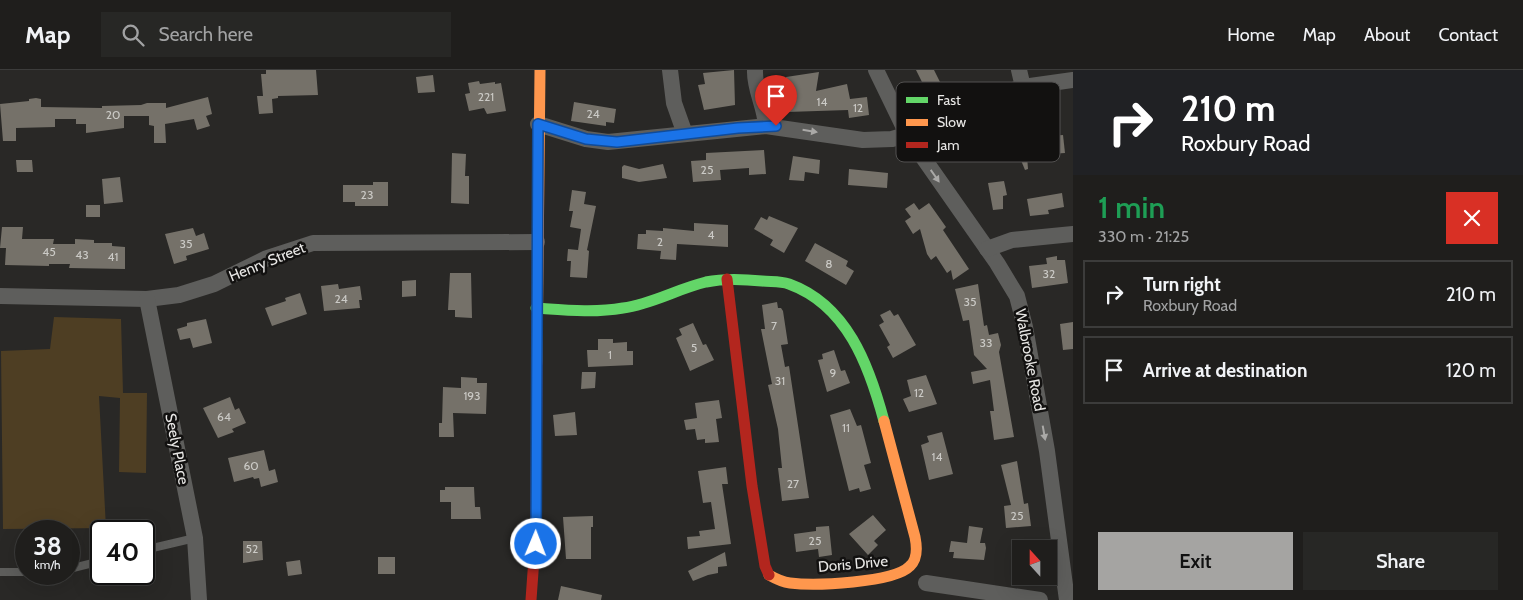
<!DOCTYPE html>
<html lang="en">
<head>
<meta charset="utf-8">
<style>
  body { margin:0; font-family:Cabin,sans-serif; background:#272725; color:#f1f3f6; height:100vh; display:flex; flex-direction:column; font-size:19px; white-space:nowrap }
  * { box-sizing:border-box; margin:0 }
  p { font-size:16px; color:#a1a2a3 }
  .icon { flex:none; width:28px; height:28px; fill:none; stroke:currentColor; stroke-width:2; stroke-linecap:round; stroke-linejoin:round }
  .map { position:relative; flex:1; overflow:hidden }
  .panel { display:flex; flex-direction:column; background:#1f1e1c; width:450px }
  .panel>* { flex:none }
  .guide { background:#202124; color:#fff; overflow:hidden }
  .needle { width:32px; rotate:339deg }
  .controls { position:absolute; left:1012px; top:470px; display:grid; gap:10px }
  .controls a { display:grid; place-items:center; width:45px; height:45px; border-radius:0px; background:#1f1e1c; box-shadow:0 5px 20px #0002,0 0 0 1px #3c3c3b; font-size:25px }
  .speed { position:absolute; left:15px; top:450px; display:flex; gap:10px; font-size:25px; font-weight:700; text-align:center }
  .speed>* { display:grid; place-content:center; width:65px; height:65px; border-radius:50%; background:#1f1e1c; box-shadow:0 5px 20px #0002,0 0 0 1px #3c3c3b; line-height:1 }
  .speed small { font-size:12px; font-weight:400 }
  .speed .limit { border:2px solid #111; border-radius:8px; background:#fff; color:#111 }
  .pin { position:absolute; display:grid; place-items:center; width:42px; height:42px; color:#fff; margin:-51px -21px; border-radius:50% 50% 50% 0; rotate:-45deg; box-shadow:0 0 5px #0007 }
  .pin .icon { rotate:45deg }
  .me { position:absolute; width:55px; margin:-28px; rotate:1deg; stroke-linejoin:round; filter:drop-shadow(0 0 4px #0008) }
  .turn { display:flex; align-items:center; gap:18px; height:105px; padding:0 25px; font-size:22px }
  .turn .icon { width:65px; height:65px; stroke-width:2.5 }
  .turn b { display:block; font-size:35px; line-height:42px }
  .round { display:grid; place-items:center; flex:none; width:52px; height:52px; border-radius:0px; background:#272725 }
  .head { display:flex; align-items:center; justify-content:space-between; height:85px; padding:0 25px }
  h1 { font-size:30px; font-weight:600; line-height:38px; color:#1e9e55 }
  .action { display:flex; gap:10px; margin-top:auto; padding:10px 25px }
  .action a { flex:1; height:58px; border-radius:0px; background:#a5a4a2; color:#111; font-size:20px; font-weight:600; line-height:58px; text-align:center }
  .action a+a { background:#272725; color:#f1f3f6 }
  ul { padding:0; list-style:none }
  li { display:flex; align-items:center; gap:15px; height:68px; margin:0 10px 8px; padding:0 15px; border:2px solid #3c3c3b; border-radius:0px }
  li div { flex:1 }
  li b { display:block; font-size:19px }
  li em { font-style:normal }
  header { display:flex; align-items:center; gap:30px; box-sizing:border-box; height:70px; padding:0 25px; background:#1f1e1c; border-bottom:1px solid #3c3c3b }
  header strong { font-size:24px }
  nav { display:flex; gap:28px; margin-inline-start:auto; font-size:18px }
  .search { width:350px; height:45px; background:#272725; display:flex; align-items:center; gap:12px; box-sizing:border-box; padding:0 18px; border-radius:0px; color:#a1a2a3; font-size:19px }
  main { display:flex; flex:1; min-height:0 }
  .map>svg:first-child { display:block }
  .green { fill:#4e3e23 }
  .building { fill:#757169 }
  .lines { fill:none; stroke-linecap:round; stroke-linejoin:round }
  .lane { stroke:#5e5e5c; stroke-width:8 }
  .street { stroke:#5e5e5c; stroke-width:16 }
  .fast { stroke:#63d668; stroke-width:11 }
  .slow { stroke:#ff974d; stroke-width:11 }
  .jam { stroke:#b3261e; stroke-width:11 }
  .oneway { fill:#aaa9a7 }
  .route-casing { stroke:#114b97; stroke-width:12 }
  .route { stroke:#1a73e8; stroke-width:9 }
  .labels { text-anchor:middle; stroke-width:5; stroke-linejoin:round; paint-order:stroke }
  .number-label { font-size:12px; fill:#cbcac6 }
  .street-label { font-size:15px; fill:#e8e7e5; stroke:#121110 }
  .key { fill:#121110; stroke:#525150; stroke-width:1 }
  .key-label { font-size:14px; fill:#e8e7e5 }
</style>
</head>
<body>
<header>
<strong>Map</strong>
<div class="search"><svg class="icon" aria-label="search" viewBox="0 0 24 24"><circle cx="10" cy="10" r="6"/><path d="M15 15l6 6"/></svg>Search here</div>
<nav><a>Home</a><a>Map</a><a>About</a><a>Contact</a></nav>
</header>
<main>
<div class="map">
<svg width="1073" height="530" viewBox="0 0 1073 530">
  <rect width="100%" height="100%" fill="#292826"/>
  <polygon class="green" points="54,247 121,249 123,323 147,323 146,403 119,402 120,328 99,326 106,458 3,459 1,281 50,279"/>
  <g class="building">
    <polygon points="266,0 316,0 318,25 278,26 278,28 272,29 273,43 259,44 257,26 263,26 261,4 266,4"/>
    <polygon points="734,0 735,35 704,40 698,15 705,14 703,3"/>
    <polygon points="916,0 934,0 942,16 937,19 942,27 932,32"/>
    <polygon points="819,2 816,21 847,14 850,29 867,27 869,45 849,48 848,40 787,42 786,7"/>
    <polygon points="433,5 435,22 418,23 416,7"/>
    <polygon points="479,11 480,14 495,12 495,14 501,13 506,41 487,44 484,38 469,41 465,24 470,23 468,13"/>
    <polygon points="208,27 212,44 206,46 210,56 197,60 194,49 165,54 166,73 154,73 154,56 149,55 149,46 124,46 124,58 86,63 86,54 76,54 76,49 55,49 55,57 16,58 16,71 3,71 0,34 29,31 29,29 36,28 41,29 41,37 102,38 102,36 141,35 147,33 166,33 166,38"/>
    <polygon points="574,32 616,39 614,53 606,52 606,56 571,51"/>
    <polygon points="1021,61 1026,73 1028,99 1025,100 1011,66"/>
    <polygon points="1063,65 1065,83 1050,84 1049,66"/>
    <polygon points="764,80 766,104 749,105 749,98 720,100 721,110 693,112 691,91 706,90 706,83"/>
    <polygon points="452,83 466,84 465,106 469,106 469,134 451,133"/>
    <polygon points="793,86 820,90 819,104 805,102 804,111 789,110"/>
    <polygon points="16,90 32,90 33,102 17,102"/>
    <polygon points="663,94 667,108 639,112 622,108 622,97 624,95 639,99"/>
    <polygon points="849,99 888,103 887,118 848,115"/>
    <polygon points="120,107 123,132 104,134 102,109"/>
    <polygon points="1004,111 1007,125 1003,126 1003,139 993,140 988,113"/>
    <polygon points="373,112 388,112 388,136 355,136 355,132 343,132 343,115 373,115"/>
    <polygon points="572,120 586,122 584,134 596,136 587,180 589,181 587,208 570,207 571,191 567,191 568,179 578,180 581,159 570,157 573,141 569,141"/>
    <polygon points="1062,123 1064,137 1048,140 1049,144 1030,146 1027,129"/>
    <polygon points="914,133 919,140 929,133 946,157 943,160 969,199 953,210 951,200 947,203 936,186 931,190 927,184 920,159 913,164 905,151 911,147 905,139"/>
    <rect x="86" y="135" width="14" height="12"/>
    <polygon points="769,146 798,158 784,183 770,175 773,170 754,159 761,147 767,150"/>
    <polygon points="694,153 728,155 728,177 677,174 676,190 660,189 661,181 637,179 638,164 646,164 646,160 663,161 663,158 694,161"/>
    <polygon points="2,157 23,157 22,169 54,169 53,174 75,174 75,169 94,170 94,173 112,173 112,176 125,177 125,199 69,198 70,194 49,194 49,196 5,195 6,178 0,178"/>
    <polygon points="193,158 196,166 204,163 209,179 186,186 187,190 174,194 165,164"/>
    <polygon points="815,173 848,191 846,196 854,201 846,215 805,191"/>
    <polygon points="1057,186 1057,190 1065,190 1068,213 1032,218 1029,196 1047,194 1046,188"/>
    <polygon points="450,203 471,203 472,248 455,247 455,240 448,240"/>
    <polygon points="416,210 416,226 402,227 402,211"/>
    <polygon points="338,214 339,219 360,216 362,230 359,230 360,238 324,241 321,216"/>
    <polygon points="978,214 984,256 987,255 989,265 998,263 1001,275 999,282 1014,367 994,370 990,341 994,341 990,310 973,314 971,302 987,299 974,285 969,250 963,251 955,219"/>
    <polygon points="300,223 307,244 272,256 265,238 286,231 285,228"/>
    <polygon points="777,232 778,238 781,238 783,241 788,274 781,275 785,297 789,296 809,428 782,431 778,398 782,398 778,359 768,315 772,314 761,259 765,259 762,235"/>
    <polygon points="890,240 894,246 898,244 916,275 893,288 887,277 890,275 879,255 884,252 880,245"/>
    <polygon points="206,249 212,273 193,278 190,268 180,270 177,259 187,256 187,253"/>
    <polygon points="1073,252 1073,279 1063,280 1060,254"/>
    <polygon points="693,253 703,275 706,274 714,290 690,301 676,268 682,265 679,259"/>
    <polygon points="598,269 613,269 613,273 627,272 627,281 633,281 633,295 588,297 587,280 598,280"/>
    <polygon points="834,280 841,301 845,300 850,313 827,322 818,290 823,289 822,284"/>
    <polygon points="582,302 596,302 595,318 581,319"/>
    <polygon points="926,305 937,334 909,342 903,329 911,326 907,310"/>
    <polygon points="461,307 477,308 477,313 487,313 486,344 453,343 454,367 439,367 439,353 442,353 443,317 461,318"/>
    <polygon points="230,327 235,340 239,338 246,353 232,359 234,362 218,368 203,338"/>
    <polygon points="719,330 722,348 716,349 719,372 705,373 705,369 697,370 695,359 686,360 684,350 697,348 695,333"/>
    <polygon points="850,339 857,356 861,355 871,393 864,395 871,419 860,422 859,418 849,421 830,345"/>
    <polygon points="575,342 577,365 555,366 553,345"/>
    <polygon points="942,362 953,404 929,410 921,375 929,372 927,366"/>
    <polygon points="264,380 269,401 275,399 278,412 261,417 259,408 254,409 253,407 234,412 228,388"/>
    <polygon points="1017,391 1024,434 1028,433 1031,456 1006,458 1004,436 1011,435 1001,395"/>
    <polygon points="726,397 728,414 722,414 731,474 688,479 687,467 700,466 699,461 715,459 711,432 703,433 698,401"/>
    <polygon points="445,417 474,417 475,437 480,437 481,449 451,449 451,432 440,432 440,420 445,420"/>
    <polygon points="873,445 886,460 874,471 878,475 868,485 849,464"/>
    <polygon points="593,446 593,457 591,457 591,489 566,489 563,447"/>
    <polygon points="829,456 832,485 819,487 818,479 796,482 794,464 816,461 816,457"/>
    <polygon points="969,456 983,458 980,473 985,473 986,478 984,490 953,488 954,482 949,482 951,471 967,473"/>
    <polygon points="243,471 262,471 263,490 243,493"/>
    <polygon points="725,482 727,496 718,497 718,503 708,505 693,511 688,501"/>
    <rect x="378" y="487" width="17" height="17"/>
    <polygon points="300,490 302,504 288,506 286,492"/>
    <polygon points="561,516 602,525 601,530 558,530"/>
  </g>
  <g class="lines">
    <g class="lane">
      <polyline points="144,480 195,468"/>
      <polyline points="69,499 101,491"/>
      <polyline points="0,502 26,502"/>
    </g>
    <g class="street">
      <polyline points="670,0 674,33 685,64"/>
      <path d="M755 0C754 19 765 36 766 56"/>
      <polyline points="876,0 908,66 997,193 1017,226 1025,257 1047,381 1067,530"/>
      <polyline points="1019,0 1023,17"/>
      <polyline points="538,54 586,69 608,72 766,56 863,70 892,69 926,59 1006,22 1023,17 1073,10"/>
      <polyline points="987,179 1012,170 1073,164"/>
      <polyline points="0,226 147,229 179,225 214,214 267,188 313,173 537,172"/>
      <polyline points="147,229 195,468 199,530"/>
      <polyline points="926,513 1040,530"/>
    </g>
    <path class="fast" d="M536 238C565 240 594 243 623 238 652 234 677 219 706 212 725 208 743 209 762 211 771 212 780 211 789 214 847 235 869 295 884 351"/>
    <g class="slow">
      <polyline points="537,293 540,0"/>
      <path d="M769 505C776 509 782 512 790 513 814 516 894 513 910 496 918 489 917 477 915 467L884 351"/>
    </g>
    <g class="jam">
      <polyline points="727,209 752,416 765,496 769,505"/>
      <polyline points="531,530 536,460 537,293"/>
    </g>
  </g>
  <defs><path id="oneway-solid" d="M-6-.8H1V-3.2L6.5 0L1 3.2V.8H-6Z" transform="scale(1.25)"/></defs>
  <g class="oneway">
    <use href="#oneway-solid" transform="translate(810 61) rotate(9)"/>
    <use href="#oneway-solid" transform="translate(935 106) rotate(55)"/>
    <use href="#oneway-solid" transform="translate(1044 363) rotate(80)"/>
  </g>
  <g class="lines">
    <g class="route-casing">
      <polyline id="route" points="536,474 538,54 586,69 617,72 738,58 776,56"/>
    </g>
    <use href="#route" class="route"/>
  </g>
  <g class="labels">
    <g class="number-label">
      <text x="486" y="31">221</text>
      <text x="822" y="36">14</text>
      <text x="858" y="42">12</text>
      <text x="593" y="48">24</text>
      <text x="113" y="49">20</text>
      <text x="707" y="104">25</text>
      <text x="367" y="129">23</text>
      <text x="711" y="169">4</text>
      <text x="660" y="176">2</text>
      <text x="186" y="178">35</text>
      <text x="49" y="186">45</text>
      <text x="82" y="189">43</text>
      <text x="113" y="191">41</text>
      <text x="829" y="198">8</text>
      <text x="1049" y="208">32</text>
      <text x="341" y="233">24</text>
      <text x="970" y="236">35</text>
      <text x="774" y="260">7</text>
      <text x="986" y="277">33</text>
      <text x="694" y="282">5</text>
      <text x="610" y="289">1</text>
      <text x="833" y="307">9</text>
      <text x="780" y="315">31</text>
      <text x="919" y="327">12</text>
      <text x="472" y="330">193</text>
      <text x="224" y="351">64</text>
      <text x="846" y="362">11</text>
      <text x="937" y="391">14</text>
      <text x="251" y="400">60</text>
      <text x="793" y="418">27</text>
      <text x="1017" y="450">25</text>
      <text x="815" y="475">25</text>
      <text x="252" y="483">52</text>
    </g>
    <g class="street-label">
      <text transform="translate(267 192) rotate(-22)" y="5">Henry Street</text>
      <text transform="translate(1030 290) rotate(79)" y="5">Walbrooke Road</text>
      <text transform="translate(177 379) rotate(79)" y="5">Seely Place</text>
      <text transform="translate(853 494) rotate(-5)" y="5">Doris Drive</text>
    </g>
  </g>
  <rect x="896" y="12" width="164" height="80" rx="8" class="key"/>
  <rect x="906" y="27" width="22" height="6" fill="#63d668"/>
  <rect x="906" y="49" width="22" height="7" fill="#ff974d"/>
  <rect x="906" y="72" width="22" height="6" fill="#b3261e"/>
  <g class="key-label">
    <text x="937" y="35">Fast</text>
    <text x="937" y="57">Slow</text>
    <text x="937" y="80">Jam</text>
  </g>
</svg>
<div class="controls">
<a><svg class="needle" viewBox="-14 -14 28 28"><path d="M0-13l5 13h-10z" fill="#e53935"/><path d="M0 13l5-13h-10z" fill="#a1a2a3"/></svg></a>
</div>
<div class="speed"><div>38<small>km/h</small></div><div class="limit">40</div></div>
<div class="pin" style="left:776px;top:56px;background:#d93025"><svg class="icon" aria-label="arrive" viewBox="0 0 24 24"><path d="M6 21V4h12l-3 4 3 4H6"/></svg></div>
<svg class="me" style="left:536px;top:474px" viewBox="-20 -20 40 40"><circle r="17" fill="#1a73e8" stroke="#fff" stroke-width="3"/><path d="M0-11L8 9 0 5-8 9z" fill="#fff"/></svg>
</div>
<section class="panel">
<div class="guide">
<div class="turn"><svg class="icon" aria-label="right" viewBox="0 0 24 24"><path d="M7 20v-9h11M14 6l5 5-5 5"/></svg><div><b>210 m</b>Roxbury Road</div></div>
</div>
<div class="head"><div><h1>1 min</h1><p>330 m · 21:25</p></div><a class="round" style="background:#d93025;color:#fff"><svg class="icon" aria-label="close" viewBox="0 0 24 24"><path d="M6 6l12 12M18 6L6 18"/></svg></a></div>
<ul>
<li><svg class="icon" aria-label="right" viewBox="0 0 24 24"><path d="M7 20v-9h11M14 6l5 5-5 5"/></svg><div><b>Turn right</b><p>Roxbury Road</p></div><em>210 m</em></li>
<li><svg class="icon" aria-label="arrive" viewBox="0 0 24 24"><path d="M6 21V4h12l-3 4 3 4H6"/></svg><div><b>Arrive at destination</b></div><em>120 m</em></li>
</ul>
<div class="action"><a>Exit</a><a>Share</a></div>
</section>
</main>
</body>
</html>
